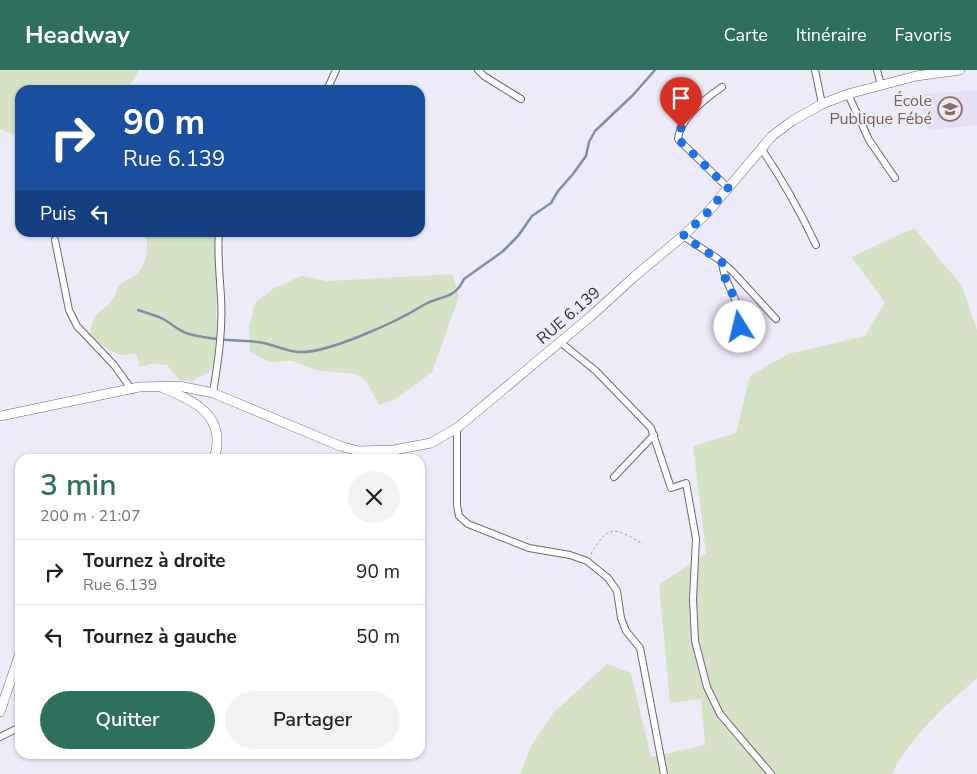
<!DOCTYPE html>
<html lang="fr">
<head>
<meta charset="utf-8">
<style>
  body { margin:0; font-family:"Nunito Sans",sans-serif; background:#f2f2f2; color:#222; height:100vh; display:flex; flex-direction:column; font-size:19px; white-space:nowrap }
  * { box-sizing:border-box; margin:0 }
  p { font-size:16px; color:#767676 }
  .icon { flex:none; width:28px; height:28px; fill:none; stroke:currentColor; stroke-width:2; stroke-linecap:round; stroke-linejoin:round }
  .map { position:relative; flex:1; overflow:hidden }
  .sheet { position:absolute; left:15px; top:384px; width:410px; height:305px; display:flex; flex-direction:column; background:#fff; border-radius:15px; box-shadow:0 1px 4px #0004 }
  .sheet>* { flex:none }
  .guide { position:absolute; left:15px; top:15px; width:410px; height:152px; border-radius:15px; box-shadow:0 1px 4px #0004; background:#1a4fa0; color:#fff; overflow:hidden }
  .pin { position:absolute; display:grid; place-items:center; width:42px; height:42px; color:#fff; margin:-51px -21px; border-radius:50% 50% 50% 0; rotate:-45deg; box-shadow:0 0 5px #0007 }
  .pin .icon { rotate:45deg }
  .me { position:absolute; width:55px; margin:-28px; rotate:351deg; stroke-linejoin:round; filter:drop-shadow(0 0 4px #0008) }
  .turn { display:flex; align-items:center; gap:18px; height:105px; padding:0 25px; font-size:22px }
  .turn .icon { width:65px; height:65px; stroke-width:2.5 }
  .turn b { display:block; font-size:35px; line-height:42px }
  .then { display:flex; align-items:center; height:48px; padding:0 25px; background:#0003; gap:10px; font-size:19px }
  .round { display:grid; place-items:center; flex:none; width:52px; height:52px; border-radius:26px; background:#f2f2f2 }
  .overview { display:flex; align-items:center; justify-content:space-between; height:85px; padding:0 25px }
  h1 { font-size:30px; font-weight:600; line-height:38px; color:#2e6f5e }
  .primary-button { display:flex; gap:10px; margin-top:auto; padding:10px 25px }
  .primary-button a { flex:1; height:58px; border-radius:30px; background:#2e6f5e; color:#fff; font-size:20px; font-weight:600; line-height:58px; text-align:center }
  .primary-button a+a { background:#f2f2f2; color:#222 }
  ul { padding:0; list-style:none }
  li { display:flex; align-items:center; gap:15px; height:65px; padding:0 25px; border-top:1px solid #e0e0e0 }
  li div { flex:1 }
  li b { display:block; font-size:19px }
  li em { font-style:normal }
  header { display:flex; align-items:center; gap:30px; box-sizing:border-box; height:70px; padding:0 25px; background:#2e6f5e; color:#fff }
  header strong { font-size:24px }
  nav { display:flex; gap:28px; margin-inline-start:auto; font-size:18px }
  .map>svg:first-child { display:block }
  .built { fill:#e5dff5 }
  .green { fill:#d6e2c6 }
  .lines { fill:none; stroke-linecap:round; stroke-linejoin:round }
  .stream { stroke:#7e90a3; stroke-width:2.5 }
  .minor-casing { stroke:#6b6874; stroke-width:8 }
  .tertiary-casing { stroke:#6b6874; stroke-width:10 }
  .path { stroke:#9d9aa5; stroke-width:1; stroke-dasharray:2.5 2.5; stroke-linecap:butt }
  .minor { stroke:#fff; stroke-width:6 }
  .tertiary { stroke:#fff; stroke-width:9 }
  .route { stroke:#1a73e8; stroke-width:9; stroke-dasharray:0 16.2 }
  .labels { text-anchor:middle; stroke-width:4; stroke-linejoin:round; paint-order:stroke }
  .education-label { font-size:16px; fill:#785e54; stroke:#eeebf9; text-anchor:end }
  .street-label { font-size:16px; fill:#343238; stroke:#eeebf9 }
</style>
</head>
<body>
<header>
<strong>Headway</strong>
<nav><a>Carte</a><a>Itinéraire</a><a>Favoris</a></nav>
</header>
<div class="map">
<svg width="977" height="704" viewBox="0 0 977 704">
  <rect width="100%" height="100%" fill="#eeebf9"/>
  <polygon class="built" points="977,20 977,55 929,60 918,24"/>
  <g class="green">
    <polygon points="0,0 139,0 127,20 20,20 20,67 0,59"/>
    <path d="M914 158 962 216 977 260V608C946 635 910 667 892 704H520L531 676 553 643 607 594 631 603 651 687 705 675 701 629 670 633 659 515 706 483 693 376 736 363 750 306 788 284 865 266 885 232 851 187Z"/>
    <path d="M145 163H211L221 176 216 241 218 289 209 302 192 311 179 310 167 295 151 294 140 297 136 284 121 285 113 282 91 268C89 241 102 245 114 227 116 224 116 219 119 216 123 211 129 209 135 205 148 195 149 177 145 163Z"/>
    <polygon points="453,204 459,227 432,302 396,329 379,335 366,311 356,304 319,301 292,291 269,292 250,281 249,257 255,233 274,218 301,206 327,211"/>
  </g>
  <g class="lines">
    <path class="stream" d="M138 240C146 243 156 245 163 249 171 253 178 260 186 263 209 270 233 270 257 272 271 273 284 281 298 282 327 284 396 252 422 236 439 225 454 231 464 209L502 182 518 166 532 146 551 133 558 121 573 104 586 86 589 72 595 61 633 25 655 0"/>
    <g class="minor-casing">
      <g id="minor">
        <polyline points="478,0 484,6 521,29"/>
        <polyline points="815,0 822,34"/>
        <polyline points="877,0 881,15"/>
        <path d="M722 17C706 28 680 48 678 69L728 118"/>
        <polyline points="327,20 336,0"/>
        <polyline points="848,24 869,70 895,108"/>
        <path d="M761 78C782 109 800 141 816 175"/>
        <polyline points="683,166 718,189 732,201 776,249"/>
        <polyline points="55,170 69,240 77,256 114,295 132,320"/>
        <path d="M722 192C724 217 743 232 740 257"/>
        <polyline points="560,272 596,301 651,358 671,418 686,413 696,469 693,529 695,571 707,617 720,644 771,704"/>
        <path d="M213 323C218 292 223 260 221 228 220 206 217 184 219 162"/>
        <polyline points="457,358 457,435 459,446 468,454 529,478 570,485 587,491 608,508 617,521 621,548 626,561 640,578 664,704"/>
        <polyline points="394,380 395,389"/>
        <polyline points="614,407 654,365"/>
        <polyline points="0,667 20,657"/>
      </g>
    </g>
    <g class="tertiary-casing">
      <g id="tertiary">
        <path d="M163 318C187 328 217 340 217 370 217 377 217 383 213 389"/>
        <polyline points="0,346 139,317 179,316 213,323 340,376 359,381 394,380 431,373 457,358 590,247 635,206 683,166 707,143 772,66 792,51 822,34 848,24 916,6 960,0"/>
        <polyline points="0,642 20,583"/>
      </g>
    </g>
    <path class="path" d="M591 484C609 453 615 458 643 474"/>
    <use href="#minor" class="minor"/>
    <use href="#tertiary" class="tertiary"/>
  </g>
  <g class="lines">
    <polyline class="route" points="681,58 678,65 680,71 728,118 707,143 683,166 722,192 725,208 741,242 740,257"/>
  </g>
  <defs>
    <g id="school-ring" transform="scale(1.25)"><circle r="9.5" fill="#eeebf9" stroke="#8d6e63" stroke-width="1.5"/><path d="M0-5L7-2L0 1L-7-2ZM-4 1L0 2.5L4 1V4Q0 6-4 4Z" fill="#8d6e63"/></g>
  </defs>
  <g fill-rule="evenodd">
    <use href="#school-ring" x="950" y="39"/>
  </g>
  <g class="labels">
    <g class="education-label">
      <text x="932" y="36">École<tspan x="932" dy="18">Publique Fébé</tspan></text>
    </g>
    <g class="street-label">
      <text transform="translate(568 245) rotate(-41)" y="6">RUE 6.139</text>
    </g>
  </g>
</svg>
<div class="pin" style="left:681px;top:58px;background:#d93025"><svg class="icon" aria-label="arrive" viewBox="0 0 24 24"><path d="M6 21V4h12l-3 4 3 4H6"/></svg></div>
<svg class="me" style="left:740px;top:257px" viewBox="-20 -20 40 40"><circle r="19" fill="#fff"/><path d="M0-13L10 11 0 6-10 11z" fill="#1a73e8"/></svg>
<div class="guide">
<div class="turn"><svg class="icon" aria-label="right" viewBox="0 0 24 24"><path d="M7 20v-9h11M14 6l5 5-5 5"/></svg><div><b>90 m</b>Rue 6.139</div></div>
<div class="then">Puis<svg class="icon" aria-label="left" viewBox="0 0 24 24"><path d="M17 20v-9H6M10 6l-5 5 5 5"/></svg></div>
</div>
<section class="sheet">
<div class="overview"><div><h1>3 min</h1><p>200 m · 21:07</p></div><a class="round"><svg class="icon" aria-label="close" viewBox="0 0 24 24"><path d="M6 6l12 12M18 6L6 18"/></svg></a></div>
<ul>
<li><svg class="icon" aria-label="right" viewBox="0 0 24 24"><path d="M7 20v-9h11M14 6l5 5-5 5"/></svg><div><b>Tournez à droite</b><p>Rue 6.139</p></div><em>90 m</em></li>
<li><svg class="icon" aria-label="left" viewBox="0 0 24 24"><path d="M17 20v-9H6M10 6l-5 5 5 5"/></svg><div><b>Tournez à gauche</b></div><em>50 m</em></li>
</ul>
<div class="primary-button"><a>Quitter</a><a>Partager</a></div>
</section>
</div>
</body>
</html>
